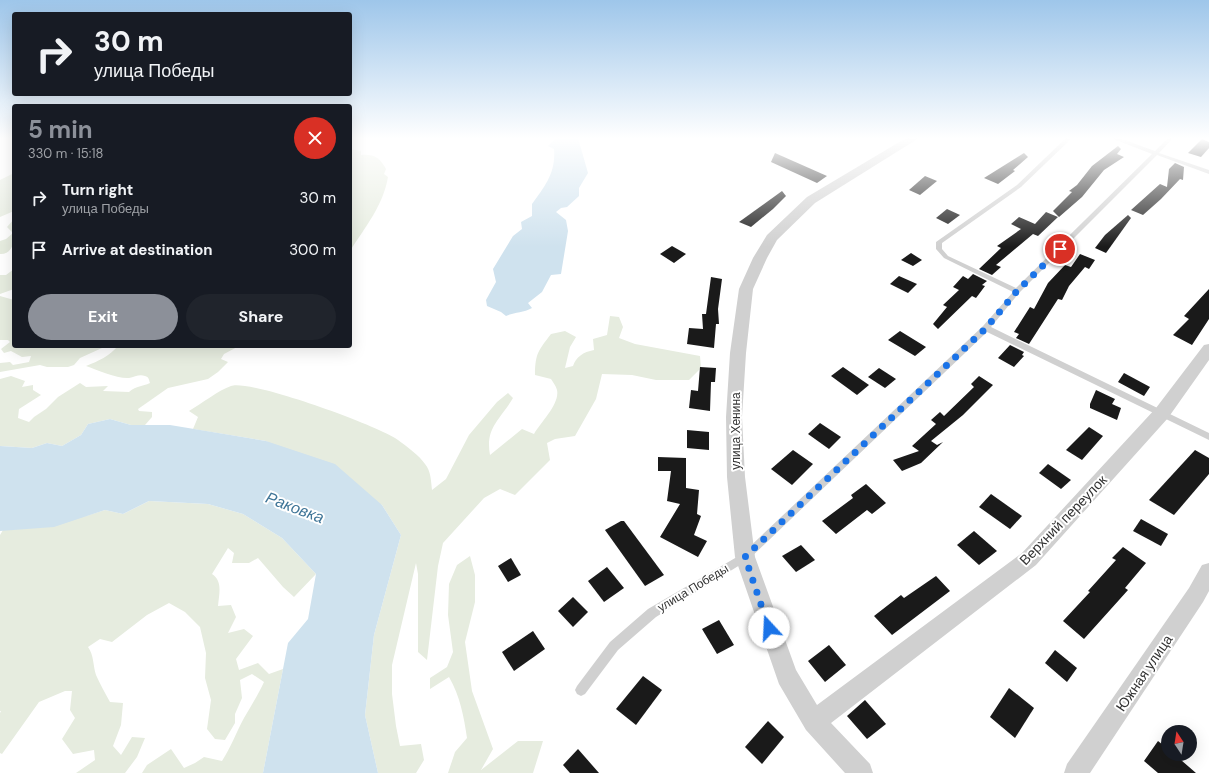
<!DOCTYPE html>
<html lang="en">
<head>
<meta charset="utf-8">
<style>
  body { margin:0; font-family:"DM Sans",sans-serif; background:#20242c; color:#f1f3f6; height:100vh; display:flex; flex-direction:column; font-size:15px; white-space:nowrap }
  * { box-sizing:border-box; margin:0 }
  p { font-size:13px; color:#9ea1a6 }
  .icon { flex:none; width:22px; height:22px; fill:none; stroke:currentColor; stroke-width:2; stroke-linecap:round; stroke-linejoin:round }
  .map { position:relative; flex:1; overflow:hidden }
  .details { position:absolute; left:12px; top:104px; width:340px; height:244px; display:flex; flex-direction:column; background:#171b24; border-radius:4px; box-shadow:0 4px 16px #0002 }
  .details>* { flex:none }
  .hud { position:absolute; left:12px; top:12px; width:340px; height:84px; border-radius:4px; box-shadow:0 4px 16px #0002; background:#171b24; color:#f1f3f6; overflow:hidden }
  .needle { width:26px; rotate:348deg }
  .fabs { position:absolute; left:1161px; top:725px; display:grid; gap:8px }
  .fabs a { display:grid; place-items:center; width:36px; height:36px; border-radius:50%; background:#171b24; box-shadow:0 4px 16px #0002; font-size:20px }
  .pin { position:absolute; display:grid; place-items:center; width:34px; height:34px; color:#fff; margin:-17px; border:2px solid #fff; border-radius:50%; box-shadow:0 1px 4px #0007 }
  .me { position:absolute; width:44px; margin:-22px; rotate:340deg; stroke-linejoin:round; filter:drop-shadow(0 0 3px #0008) }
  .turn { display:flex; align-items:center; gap:14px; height:84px; padding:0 16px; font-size:18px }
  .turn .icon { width:52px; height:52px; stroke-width:2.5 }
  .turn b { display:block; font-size:28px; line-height:34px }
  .round { display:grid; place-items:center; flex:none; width:42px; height:42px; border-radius:21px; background:#20242c }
  .summary { display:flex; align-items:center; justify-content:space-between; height:68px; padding:0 16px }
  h1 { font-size:24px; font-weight:700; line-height:30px; color:#8c9099 }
  .button { display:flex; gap:8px; margin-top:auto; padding:8px 16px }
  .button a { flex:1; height:46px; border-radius:24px; background:#8c9099; color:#fff; font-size:16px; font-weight:700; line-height:46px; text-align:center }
  .button a+a { background:#20242c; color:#f1f3f6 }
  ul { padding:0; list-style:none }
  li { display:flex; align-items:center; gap:12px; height:52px; padding:0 16px }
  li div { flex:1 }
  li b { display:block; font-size:15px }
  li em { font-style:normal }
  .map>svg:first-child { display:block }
  .green { fill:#e6ecdf }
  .water { fill:#cfe2ee }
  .building { fill:#1a1a1a }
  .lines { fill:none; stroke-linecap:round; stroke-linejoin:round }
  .lane { fill:#d0d0d0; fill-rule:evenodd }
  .street { fill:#d0d0d0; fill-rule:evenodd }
  .route { stroke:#1a73e8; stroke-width:7; stroke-dasharray:0 12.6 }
  .labels { text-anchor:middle; stroke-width:4; stroke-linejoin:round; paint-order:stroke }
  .street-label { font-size:12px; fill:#333; stroke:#fff }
  .near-street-label { font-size:14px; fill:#333; stroke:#fff }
  .near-water-label { font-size:16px; font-style:italic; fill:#3f7597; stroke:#fff }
</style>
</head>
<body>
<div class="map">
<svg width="1209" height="773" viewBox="0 0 1209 773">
  <rect width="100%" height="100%" fill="#fff"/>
  <g class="green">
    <path d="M350 149 361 151V155C374 154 380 158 386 169L384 174 388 177C383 206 365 227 350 251Z"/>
    <polygon points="14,173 14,211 0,217 0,180"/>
    <path d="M14 213C14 225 19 255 0 254V241L6 239 13 233 7 227 14 219 12 214Z"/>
    <polygon points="14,269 14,289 0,294 0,275 6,275"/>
    <polygon points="0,296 14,300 14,346 103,346 102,348 80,358 74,365 68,367 47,367 40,365 0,372 0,363 10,362 13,365 29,362 31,356 22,357 11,351 4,353 1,349 10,342 8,340 0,340"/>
    <path d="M610 316 619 317 623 327 619 338 635 344 700 356 701 368 689 380H656L632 375 602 374 596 399 575 436 555 439 547 443 550 460 515 495 500 489 484 498 443 543 438 566 427 660 418 652V574L416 563 392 665V694L396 726 400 746 421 744 424 760 416 773H378L365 715 374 635 401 535 382 505 266 441 193 429 198 417 189 411C201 404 219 390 231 386 250 379 379 426 398 440 405 445 420 456 425 464 431 471 431 481 432 490L446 479 469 435 497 402 508 393 513 398C500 420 485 428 490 455L522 429 534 434C541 422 560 404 557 390 556 386 553 382 551 379L535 375C535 353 539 350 551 334L565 331 576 337 570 347 565 368 573 366C576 357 583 352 594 350L593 339 607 335Z"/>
    <path d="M118 346H239L224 354 221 359 228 362 218 372 208 379 168 388 138 409 139 411 152 412V417L145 425H131L110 419 88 424 81 435 62 446 47 443 32 448 0 446V379L11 376 25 381 22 387 33 385V390L41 395 19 409 18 418 29 422 34 417 46 409 58 397 80 383 86 387 108 386 103 391 129 392C137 385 142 387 150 383 149 380 149 377 145 376 139 374 135 377 129 378 118 379 97 370 86 366 99 361 109 356 118 346Z"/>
    <path d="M149 501 208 504 243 514 282 538 316 574 294 597 283 587 258 558 249 563H232L234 553 228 548 212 574C223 581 219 594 218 606L231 605 236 617 228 633 244 629 253 636 236 659 239 670 258 663 269 674 283 669 263 773H142L147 765 171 749 184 768 195 763 204 757 222 761C231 747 236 733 244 718 251 706 258 695 264 682L252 674 240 680 242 698 235 714V723L225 740 215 739 207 729 211 700 205 678 206 653 200 627 185 612 169 603 147 615 112 642 100 639 88 647C94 655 93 666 96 675 100 684 105 693 110 702L123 703 121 725 113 746 121 755 132 737 145 738 137 757 125 773H76L95 760 94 750 73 754 62 739 75 718 70 710 72 691H65L39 702 2 754 0 753V713L1 711H0V535L3 530 86 516 105 510 123 514Z"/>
    <path d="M470 556 475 575V602L465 642 472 691 493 749 481 770 518 741H543L533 773H448L455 752 467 738C464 717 460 696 449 677L430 689V678L447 667 453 652 448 615 449 584 457 565Z"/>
  </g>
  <g class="water">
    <path d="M556 138H578L588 173 579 188V196L567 207 561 208 556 212 566 220 568 231 561 274 551 275 542 292 528 303 532 308C523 313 514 312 506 316L501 312 487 306 486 300 496 282 493 269 513 236 522 229 521 222 532 216V204C545 186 556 173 554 149L548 146Z"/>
    <polygon points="110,419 131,425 170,425 266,441 335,464 382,505 401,535 374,635 365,715 378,773 263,773 288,643 308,619 316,574 282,538 243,514 208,504 149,501 123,514 105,510 54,527 0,531 0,446 32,448 47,443 62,446 81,435 88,424"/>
  </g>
  <g class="building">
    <polygon points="1202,139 1209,142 1209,148 1201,157 1188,153"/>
    <polygon points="1118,146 1121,149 1117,154 1124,157 1104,170 1082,197 1059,217 1053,211 1072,192 1069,191 1077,185 1092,166"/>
    <polygon points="775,153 827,176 817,183 771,162"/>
    <polygon points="1024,153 1028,157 1013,170 1015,171 998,184 984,178"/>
    <polygon points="1175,163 1184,167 1183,180 1180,179 1161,199 1143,215 1131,210 1160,184 1167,187 1169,169"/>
    <polygon points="925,176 937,181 920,195 909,190"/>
    <polygon points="782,191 786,196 773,209 751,227 739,222"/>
    <polygon points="947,209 960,215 948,224 936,218"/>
    <polygon points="1046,212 1058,217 1038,236 1033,234 996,265 1001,267 992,275 979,269 1001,248 997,246 1021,229 1011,224 1019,217 1035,224"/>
    <polygon points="1128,215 1131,218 1106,253 1095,248 1105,235"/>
    <polygon points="672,246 686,254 674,263 660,254"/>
    <polygon points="911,253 922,260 913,266 901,260"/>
    <polygon points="1080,254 1095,260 1089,269 1085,267 1069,286 1062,300 1058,299 1029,344 1016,338 1019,334 1014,332 1030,307 1034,309 1048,283 1065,265 1071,267"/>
    <polygon points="973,274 987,281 982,285 985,286 976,298 972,296 938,329 933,324 947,307 943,305 959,290 953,287 963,276 968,279"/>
    <polygon points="899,276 917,284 908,293 890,284"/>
    <polygon points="711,277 722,279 718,309 719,324 716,324 714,348 687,344 689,328 703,329 702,314 706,314"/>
    <polygon points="1209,289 1209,319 1192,345 1173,335 1189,319 1184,316"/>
    <polygon points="900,331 926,347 915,356 888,340"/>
    <polygon points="1010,345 1024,352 1022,355 1024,356 1014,367 998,358"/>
    <polygon points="700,367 716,368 715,382 711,382 710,411 689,408 691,390 698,391"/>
    <polygon points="843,367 869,385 857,395 831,376"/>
    <polygon points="879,368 896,379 885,388 868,377"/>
    <polygon points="1124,373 1150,387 1144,396 1118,382"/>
    <polygon points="979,376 993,385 963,415 931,441 937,445 943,442 921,463 902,471 893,460 919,451 912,446 936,424 931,420 940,412 944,416 974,387 971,384"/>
    <polygon points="1096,390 1115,399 1112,404 1121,408 1117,420 1090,408 1090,404"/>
    <polygon points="820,423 841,437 829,449 808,434"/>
    <polygon points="1089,427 1103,436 1082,460 1066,450"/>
    <polygon points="687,430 709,432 709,450 687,448"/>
    <polygon points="793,450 813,464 792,485 771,469"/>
    <polygon points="1195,450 1209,458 1209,474 1174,515 1149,500"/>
    <polygon points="658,457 686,458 686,488 699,490 697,514 701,516 694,535 707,541 698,557 660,537 680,504 667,501 671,471 658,471"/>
    <polygon points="1048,464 1071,480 1061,489 1039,473"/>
    <polygon points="866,484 886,503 872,514 867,510 836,534 822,521 853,498 851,495"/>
    <polygon points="991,494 1022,516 1010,529 979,507"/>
    <polygon points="1141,519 1168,534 1161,546 1133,531"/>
    <polygon points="621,521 624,521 664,575 645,586 605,530"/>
    <polygon points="974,531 997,551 979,565 957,545"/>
    <polygon points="801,545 815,560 796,572 782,556"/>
    <polygon points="1123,547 1146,563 1125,588 1128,590 1084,639 1063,621 1090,592 1088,591 1116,560 1112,558"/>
    <polygon points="511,558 521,575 508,582 498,566"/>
    <polygon points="607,567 624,588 604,602 588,581"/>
    <polygon points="936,576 950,591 892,635 874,616 901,595 904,598"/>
    <polygon points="573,597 588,612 573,627 558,611"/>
    <polygon points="719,620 734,645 717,654 702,629"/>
    <polygon points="533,631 545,649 514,671 502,652"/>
    <polygon points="829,645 846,665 825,682 808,661"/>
    <polygon points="1055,650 1077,668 1067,682 1045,663"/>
    <polygon points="643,676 662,690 636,725 616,709"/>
    <polygon points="1009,688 1034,708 1015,738 990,717"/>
    <polygon points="865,700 886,724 867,739 847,716"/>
    <polygon points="768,721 784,737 762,764 745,747"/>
    <polygon points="1158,741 1168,749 1168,754 1174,754 1196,773 1158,773 1144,761"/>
    <polygon points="578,749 599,773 570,773 563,765"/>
  </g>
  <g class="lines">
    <polygon class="lane" points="1066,138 1072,138 1021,187 942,243 942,249 948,256 1016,288 1152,154 1111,138 1119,138 1155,151 1168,138 1173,138 1159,153 1209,170 1209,174 1157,155 1019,293 991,327 1209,433 1209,440 987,332 748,560 656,617 618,650 585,694 581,696 577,694 575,690 577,686 610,642 648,609 742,554 983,326 1013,292 944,258 936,249 936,242 1017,185"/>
    <g class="street">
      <polygon points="906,138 919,138 815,203 777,240 767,258 753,289 746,353 742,417 745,477 755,557 796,670 817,705 1022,553 1156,408 1204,345 1209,344 1209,360 1168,418 1036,565 831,723 870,764 873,773 845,773 806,730 779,684 735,557 727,477 726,417 730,353 739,289 753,258 767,235 807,197"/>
      <polygon points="1209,563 1209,591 1203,602 1090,773 1064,773 1067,764 1189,588 1202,565"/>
    </g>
  </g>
  <linearGradient id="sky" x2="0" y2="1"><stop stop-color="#9ec6ea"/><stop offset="0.56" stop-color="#fff"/><stop offset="1" stop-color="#fff" stop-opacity="0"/></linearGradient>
  <rect width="1209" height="247" fill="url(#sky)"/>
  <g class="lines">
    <polyline class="route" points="769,628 745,557 986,328 1017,291 1060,249"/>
  </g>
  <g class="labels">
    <g class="street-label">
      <text transform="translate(736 431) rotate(-90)" y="4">улица Хенина</text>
      <text transform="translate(693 588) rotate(-31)" y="4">улица Победы</text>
    </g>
    <g class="near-street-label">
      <text transform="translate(1063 520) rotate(-46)" y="5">Верхний переулок</text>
      <text transform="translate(1144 673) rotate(-56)" y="5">Южная улица</text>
    </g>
    <g class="near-water-label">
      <text transform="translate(295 507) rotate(21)" y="6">Раковка</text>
    </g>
  </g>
</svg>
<div class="fabs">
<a><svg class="needle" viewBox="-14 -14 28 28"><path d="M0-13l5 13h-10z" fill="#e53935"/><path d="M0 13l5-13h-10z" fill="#9ea1a6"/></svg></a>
</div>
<div class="pin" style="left:1060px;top:249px;background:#d93025"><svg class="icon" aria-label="arrive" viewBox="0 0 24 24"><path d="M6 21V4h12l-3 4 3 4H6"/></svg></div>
<svg class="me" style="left:769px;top:628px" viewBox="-20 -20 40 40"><circle r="19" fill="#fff"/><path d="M0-13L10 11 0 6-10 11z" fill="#1a73e8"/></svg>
<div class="hud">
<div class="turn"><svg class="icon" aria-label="right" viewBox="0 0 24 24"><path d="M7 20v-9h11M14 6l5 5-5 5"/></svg><div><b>30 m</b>улица Победы</div></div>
</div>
<section class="details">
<div class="summary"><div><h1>5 min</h1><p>330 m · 15:18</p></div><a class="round" style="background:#d93025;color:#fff"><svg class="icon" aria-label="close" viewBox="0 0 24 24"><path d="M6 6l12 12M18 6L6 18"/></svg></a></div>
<ul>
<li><svg class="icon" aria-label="right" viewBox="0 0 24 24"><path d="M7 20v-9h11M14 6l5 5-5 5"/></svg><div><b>Turn right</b><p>улица Победы</p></div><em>30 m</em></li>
<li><svg class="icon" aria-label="arrive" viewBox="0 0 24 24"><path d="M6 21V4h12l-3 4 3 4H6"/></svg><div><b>Arrive at destination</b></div><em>300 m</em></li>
</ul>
<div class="button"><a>Exit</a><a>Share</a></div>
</section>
</div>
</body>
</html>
